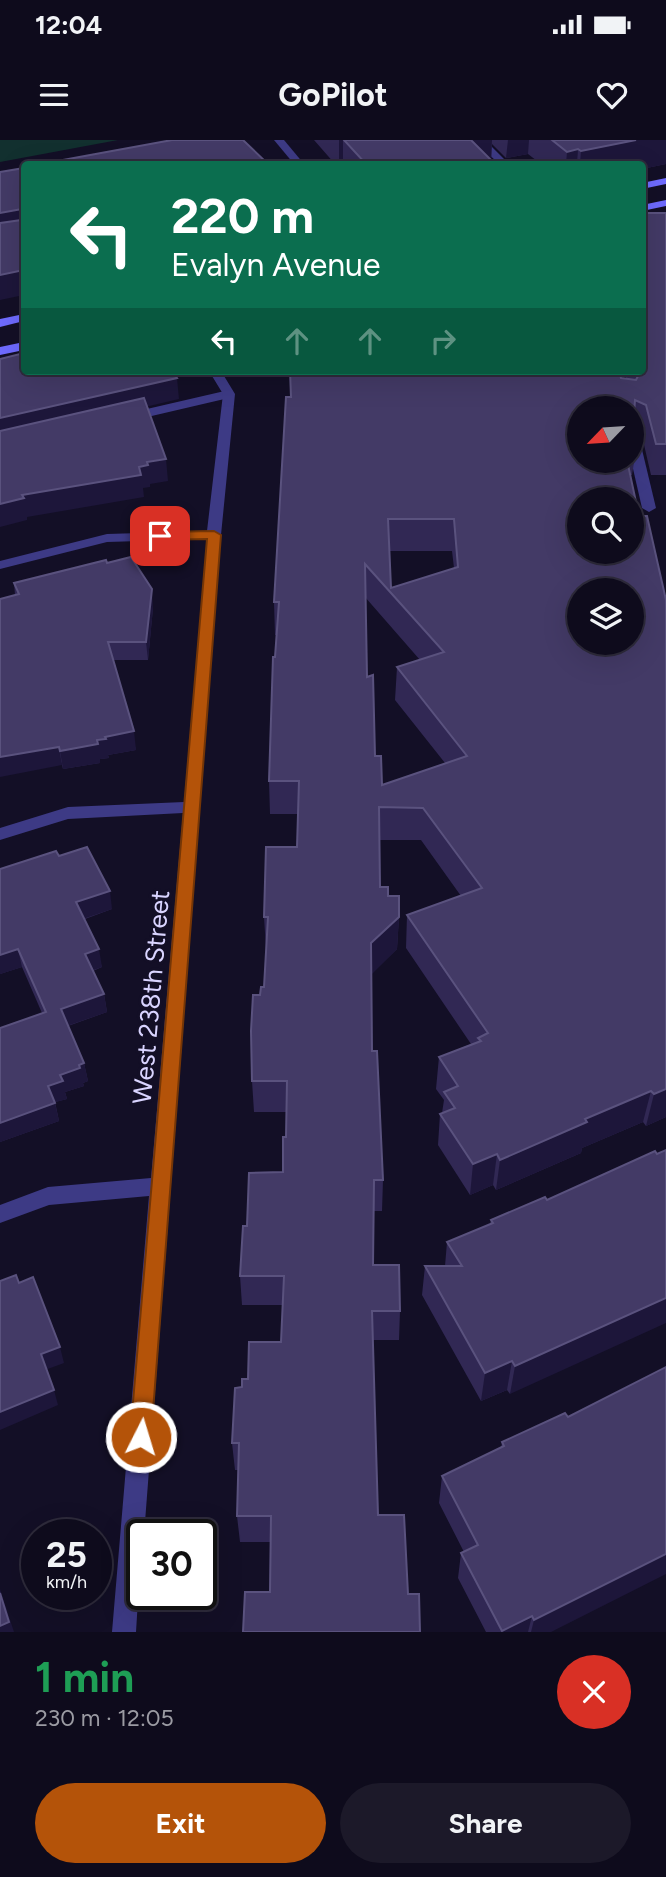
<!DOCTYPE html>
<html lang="en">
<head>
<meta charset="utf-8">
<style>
  body { margin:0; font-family:Figtree,sans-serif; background:#1c1929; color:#f1f3f6; height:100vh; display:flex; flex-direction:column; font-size:26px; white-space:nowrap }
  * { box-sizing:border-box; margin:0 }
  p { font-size:23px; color:#9b9ba3 }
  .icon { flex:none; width:38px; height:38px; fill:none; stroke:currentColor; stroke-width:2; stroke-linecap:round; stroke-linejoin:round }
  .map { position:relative; height:1492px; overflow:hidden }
  .sheet { display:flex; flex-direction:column; background:#0e0b1c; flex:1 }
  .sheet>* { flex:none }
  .top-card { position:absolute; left:21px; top:21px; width:625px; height:214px; border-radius:7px; box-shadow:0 7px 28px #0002,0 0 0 2px #2e2b3b; background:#0b6e4f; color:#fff; overflow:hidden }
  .needle { width:46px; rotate:245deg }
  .controls { position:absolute; left:567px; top:256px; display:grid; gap:14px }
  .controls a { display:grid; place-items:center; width:77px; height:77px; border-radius:50%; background:#0e0b1c; box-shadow:0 7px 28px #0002,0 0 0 2px #2e2b3b; font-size:35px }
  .speed { position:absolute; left:21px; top:1379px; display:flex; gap:14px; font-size:35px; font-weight:700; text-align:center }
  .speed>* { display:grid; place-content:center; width:91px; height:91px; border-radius:50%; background:#0e0b1c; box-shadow:0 7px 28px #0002,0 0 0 2px #2e2b3b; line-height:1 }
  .speed small { font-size:18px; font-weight:400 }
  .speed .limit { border:4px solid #111; border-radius:10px; background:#fff; color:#111 }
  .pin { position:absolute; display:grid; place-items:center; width:60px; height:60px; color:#fff; margin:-30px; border-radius:14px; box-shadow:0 4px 10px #0006 }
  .me { position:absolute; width:77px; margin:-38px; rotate:5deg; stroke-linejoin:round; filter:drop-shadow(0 0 5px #0008) }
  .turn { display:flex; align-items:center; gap:24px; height:147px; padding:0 35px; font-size:32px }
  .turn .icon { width:91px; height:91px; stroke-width:2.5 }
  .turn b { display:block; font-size:49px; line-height:60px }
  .lanes { display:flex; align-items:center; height:66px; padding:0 35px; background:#0003; justify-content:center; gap:35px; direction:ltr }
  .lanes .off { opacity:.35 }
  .round { display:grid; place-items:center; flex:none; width:74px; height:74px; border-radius:37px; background:#1c1929 }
  .head { display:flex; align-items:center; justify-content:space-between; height:119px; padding:0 35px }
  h1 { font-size:42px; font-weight:700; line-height:52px; color:#1e9e55 }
  .cta { display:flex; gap:14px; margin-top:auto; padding:14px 35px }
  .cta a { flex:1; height:80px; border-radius:42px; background:#b45309; color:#fff; font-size:28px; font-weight:700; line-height:80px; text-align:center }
  .cta a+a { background:#1c1929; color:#f1f3f6 }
  .status { display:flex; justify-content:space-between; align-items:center; height:49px; padding:0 35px; background:#0e0b1c; direction:ltr }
  .status svg { height:19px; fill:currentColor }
  header { display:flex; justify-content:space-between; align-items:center; height:91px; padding:0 35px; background:#0e0b1c; font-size:32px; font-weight:700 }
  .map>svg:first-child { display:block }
  .green { fill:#12302f }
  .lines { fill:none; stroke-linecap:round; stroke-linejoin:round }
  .lane { fill:#3d3a85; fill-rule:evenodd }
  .street { fill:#3d3a85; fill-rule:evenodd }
  .secondary { fill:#6f6bff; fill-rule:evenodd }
  .wall { fill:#312854; fill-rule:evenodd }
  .shaded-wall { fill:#1d163a }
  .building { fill:#433a66; stroke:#5a527e; stroke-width:2; fill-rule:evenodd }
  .route { fill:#b45309; stroke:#753606; stroke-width:2 }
  .labels { text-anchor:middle; stroke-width:6; stroke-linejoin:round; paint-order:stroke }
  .street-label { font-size:26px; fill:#d9d4ff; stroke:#130f26 }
</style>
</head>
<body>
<div class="status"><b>12:04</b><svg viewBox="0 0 49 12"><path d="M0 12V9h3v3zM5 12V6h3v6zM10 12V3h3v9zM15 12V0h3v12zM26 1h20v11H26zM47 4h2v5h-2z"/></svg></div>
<header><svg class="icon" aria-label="menu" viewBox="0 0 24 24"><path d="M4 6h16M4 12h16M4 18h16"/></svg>GoPilot<svg class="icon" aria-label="heart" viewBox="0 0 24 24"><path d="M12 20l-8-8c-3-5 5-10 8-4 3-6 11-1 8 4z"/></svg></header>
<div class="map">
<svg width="666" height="1492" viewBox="0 0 666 1492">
  <rect width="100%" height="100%" fill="#130f26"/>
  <polygon class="green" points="0,0 118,0 0,22"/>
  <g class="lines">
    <g class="lane">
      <polygon points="229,250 233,251 233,257 126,282 120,278 121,275"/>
      <polygon points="632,293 639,297 656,368 649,372 642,368 631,320"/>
    </g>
    <g class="street">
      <polygon points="274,0 284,0 304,24 294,24"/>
      <polygon points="474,0 485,0 509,24 499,24"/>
      <polygon points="209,231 221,231 235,254 221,395 144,1395 142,1395 136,1492 112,1492 149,1056 49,1065 0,1083 0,1065 48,1047 151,1038 183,673 68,679 0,700 0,688 68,667 184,662 207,399 107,402 0,429 0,421 107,394 207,391 223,254"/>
    </g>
    <g class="secondary">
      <polygon points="666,38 666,44 642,49 642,43"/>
      <polygon points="666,60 666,66 642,71 642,65"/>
      <polygon points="24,174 24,181 0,187 0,179"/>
      <polygon points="24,202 24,210 0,215 0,207"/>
    </g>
  </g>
  <g class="wall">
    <polygon points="314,0 666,0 666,24 642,29 642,24 541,24 528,14 506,18 492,4 491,24 335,24"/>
    <path d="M666 73V335H651L642 296 634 293 637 304 632 335H630L666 977 646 986 643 982 582 1008 581 1013 496 1050 493 1045 470 1055 438 1005 440 974 442 973 444 960 436 949 439 917 471 904 406 808 407 775 461 756 421 700H380V747L388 756 399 777 397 809 371 834 372 911 383 1040 382 1071H374L373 1125 400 1171 399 1200H373L270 1452 271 1402H240L237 1376 239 1330H235L232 1303 242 1247 248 1239 281 1202 283 1165H242L240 1136 247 1086 283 1032 286 997V972H254L252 941 260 855 264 847 266 809 264 777 297 707 298 674H270L269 641 277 495H275L274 462 286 257 621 238H626L624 231H642ZM632 268V320H579ZM389 411H452L454 428 391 448ZM365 457 420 520 397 527 395 560 445 623 382 645 375 616 367 537Z"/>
    <polygon points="107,423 153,468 148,520 113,520 136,610 108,615 109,618 100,619 100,623 63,629 15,455 14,443"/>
    <polygon points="59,716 112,769 85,779 102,827 93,831 104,854 107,872 68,886 84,923 88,941 83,943 84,946 65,952 67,959 55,962 59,981 0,1002 0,888 42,873 22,827 0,834"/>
    <polygon points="657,1014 510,1254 507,1250 481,1261 422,1155 425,1126 445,1126 447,1102 490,1084 491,1080 547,1060"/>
    <polygon points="568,1277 551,1492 486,1492 458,1438 461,1413 464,1412 439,1363 442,1336 501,1308 502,1302"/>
  </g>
  <g class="shaded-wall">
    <rect x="339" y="0" width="4" height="24"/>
    <polygon points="465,0 492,0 491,20"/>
    <polygon points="508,0 529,0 528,14 506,18"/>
    <polygon points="636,0 666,0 666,24 642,29 642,24 580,24 581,11"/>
    <polygon points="578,9 577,24 566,24 567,12"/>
    <polygon points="491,20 491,24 477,24 477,22"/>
    <polygon points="22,69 24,85 0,97 0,73"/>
    <polygon points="24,130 24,155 0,160 0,135"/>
    <polygon points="177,238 179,259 0,301 0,278"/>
    <polygon points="166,319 168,341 150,344 150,347 143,348 144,357 27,377 27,380 0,387 0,364 22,355 147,322"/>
    <polygon points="152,449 153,468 148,520 146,502"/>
    <polygon points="134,591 136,610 108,615 109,618 100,619 100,623 63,629 60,611 97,600 105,597"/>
    <polygon points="59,607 62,625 0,637 0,617"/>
    <polygon points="110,751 112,769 80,780 76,762"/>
    <polygon points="399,777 397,809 370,836 371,803"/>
    <polygon points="18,809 22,827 0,834 0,815"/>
    <polygon points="99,809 102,827 88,832 85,814"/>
    <polygon points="104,854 107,872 64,887 61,869"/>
    <polygon points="84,923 88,941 83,943 84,946 65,952 67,959 52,963 48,946 60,935"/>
    <polygon points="666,949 666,977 646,986 654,954"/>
    <polygon points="651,951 643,982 582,1008 581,1013 496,1050 500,1020 585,979"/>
    <polygon points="55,963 59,981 0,1002 0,983"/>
    <polygon points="497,1014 493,1045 470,1055 473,1024"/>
    <polygon points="666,1158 666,1183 510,1254 515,1226"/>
    <polygon points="60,1207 64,1223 45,1230 41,1214"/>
    <polygon points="512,1221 507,1250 481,1261 485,1233"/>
    <polygon points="54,1250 58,1265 0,1290 0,1272"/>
    <polygon points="666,1414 666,1434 551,1492 531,1492 534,1480"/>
    <polygon points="0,1449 14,1492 0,1492"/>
    <polygon points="532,1476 528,1492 502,1492 502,1491"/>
  </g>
  <g class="building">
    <polygon points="172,0 243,0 268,24 41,24"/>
    <polygon points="344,0 471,0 491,20 477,22 479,24 366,24"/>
    <polygon points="552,0 636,0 581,11 578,9 567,12"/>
    <polygon points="24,28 24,130 0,135 0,83 21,80 22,69 0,73 0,32"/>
    <path d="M642 73H666V304H656L646 265 635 260 633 289 637 304H632V268H579V320H627L639 376H647L666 460V949L654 954 651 951 585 979 587 982 500 1020 497 1014 473 1024 440 974 455 968 444 952 458 946 439 917 481 901 478 898 488 893 407 775 482 748 423 668 379 667 380 747H388V756H399V777L371 803 372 911H377L383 1040H374L373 1125H399L400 1171H372L378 1375H404L408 1454H419L420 1492H243L245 1452H270L271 1376H237L239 1303H232L235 1248 242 1247V1239H248L249 1202H281L284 1136H240L243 1086H247L249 1033 283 1032V997H286L287 941H252L251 891 253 855H260L261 847H264L268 777H264L266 707H297L299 641H269L273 517H275L279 462H274L286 257H291L290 231H619L621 238 636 240 638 236 637 231H642ZM579 359H632V411H579ZM388 379H454L458 427 391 448ZM365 424 444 512 397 527 467 616 382 645 381 616H375L373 535 367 537ZM579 450H632V502H579Z"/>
    <polygon points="24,213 24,231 172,231 177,238 0,278 0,219"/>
    <polygon points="144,258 166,319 147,322 148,325 139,327 141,335 22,355 24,358 0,364 0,291"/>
    <polygon points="131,417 152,449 146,502 108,502 134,591 105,597 106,599 97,600 98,604 60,611 59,607 0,617 0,459 19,454 14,443 106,420 107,423"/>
    <polygon points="87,707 110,751 76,762 99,809 85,814 104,854 61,869 84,923 79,925 80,928 60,935 63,941 48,946 55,963 0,983 0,888 46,872 18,809 0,815 0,729 56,711 59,716"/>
    <polygon points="666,1010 666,1158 515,1226 512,1221 485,1233 425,1126 462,1126 447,1102 493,1083 491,1080 545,1057 547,1060 655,1011 657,1014"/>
    <polygon points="16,1135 19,1143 33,1137 60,1207 41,1214 54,1250 0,1272 0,1141"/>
    <polygon points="666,1227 666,1414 534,1480 532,1476 502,1491 461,1413 478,1405 442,1336 504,1306 502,1302 565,1273 568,1277"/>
    <polygon points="0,1453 9,1482 0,1486"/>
  </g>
  <polygon class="route" points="214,391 221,395 151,1297 148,1304 141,1307 133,1304 130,1297 207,399 160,400 154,396 160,392"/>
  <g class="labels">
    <g class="street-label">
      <text transform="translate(151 857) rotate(-85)" y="9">West 238th Street</text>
    </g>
  </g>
</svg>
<div class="controls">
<a><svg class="needle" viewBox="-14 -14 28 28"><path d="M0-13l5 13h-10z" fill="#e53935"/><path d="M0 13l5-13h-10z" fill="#9b9ba3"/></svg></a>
<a><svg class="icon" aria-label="search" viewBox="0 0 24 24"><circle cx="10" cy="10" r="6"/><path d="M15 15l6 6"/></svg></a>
<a><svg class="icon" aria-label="layers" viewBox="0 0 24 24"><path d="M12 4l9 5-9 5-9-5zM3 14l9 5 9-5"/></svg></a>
</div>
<div class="speed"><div>25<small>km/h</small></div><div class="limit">30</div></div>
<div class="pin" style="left:160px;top:396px;background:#d93025"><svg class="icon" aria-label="arrive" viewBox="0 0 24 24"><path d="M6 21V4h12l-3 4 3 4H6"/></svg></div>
<svg class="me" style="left:141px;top:1297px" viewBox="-20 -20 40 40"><circle r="17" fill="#b45309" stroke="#fff" stroke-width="3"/><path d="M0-11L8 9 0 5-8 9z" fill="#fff"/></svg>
<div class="top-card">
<div class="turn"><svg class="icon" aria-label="left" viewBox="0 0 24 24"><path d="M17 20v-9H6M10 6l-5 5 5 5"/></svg><div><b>220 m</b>Evalyn Avenue</div></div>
<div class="lanes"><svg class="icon" aria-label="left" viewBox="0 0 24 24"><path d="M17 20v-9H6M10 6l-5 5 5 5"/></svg><svg class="icon off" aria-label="ahead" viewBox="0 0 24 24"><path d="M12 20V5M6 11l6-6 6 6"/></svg><svg class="icon off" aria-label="ahead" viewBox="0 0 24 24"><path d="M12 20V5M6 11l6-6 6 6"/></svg><svg class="icon off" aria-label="right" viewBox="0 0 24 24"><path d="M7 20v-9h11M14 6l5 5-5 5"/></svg></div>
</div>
</div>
<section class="sheet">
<div class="head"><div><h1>1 min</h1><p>230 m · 12:05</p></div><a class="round" style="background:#d93025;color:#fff"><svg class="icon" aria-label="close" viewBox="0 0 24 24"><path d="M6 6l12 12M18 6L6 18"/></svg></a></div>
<div class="cta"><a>Exit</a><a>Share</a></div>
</section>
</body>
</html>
